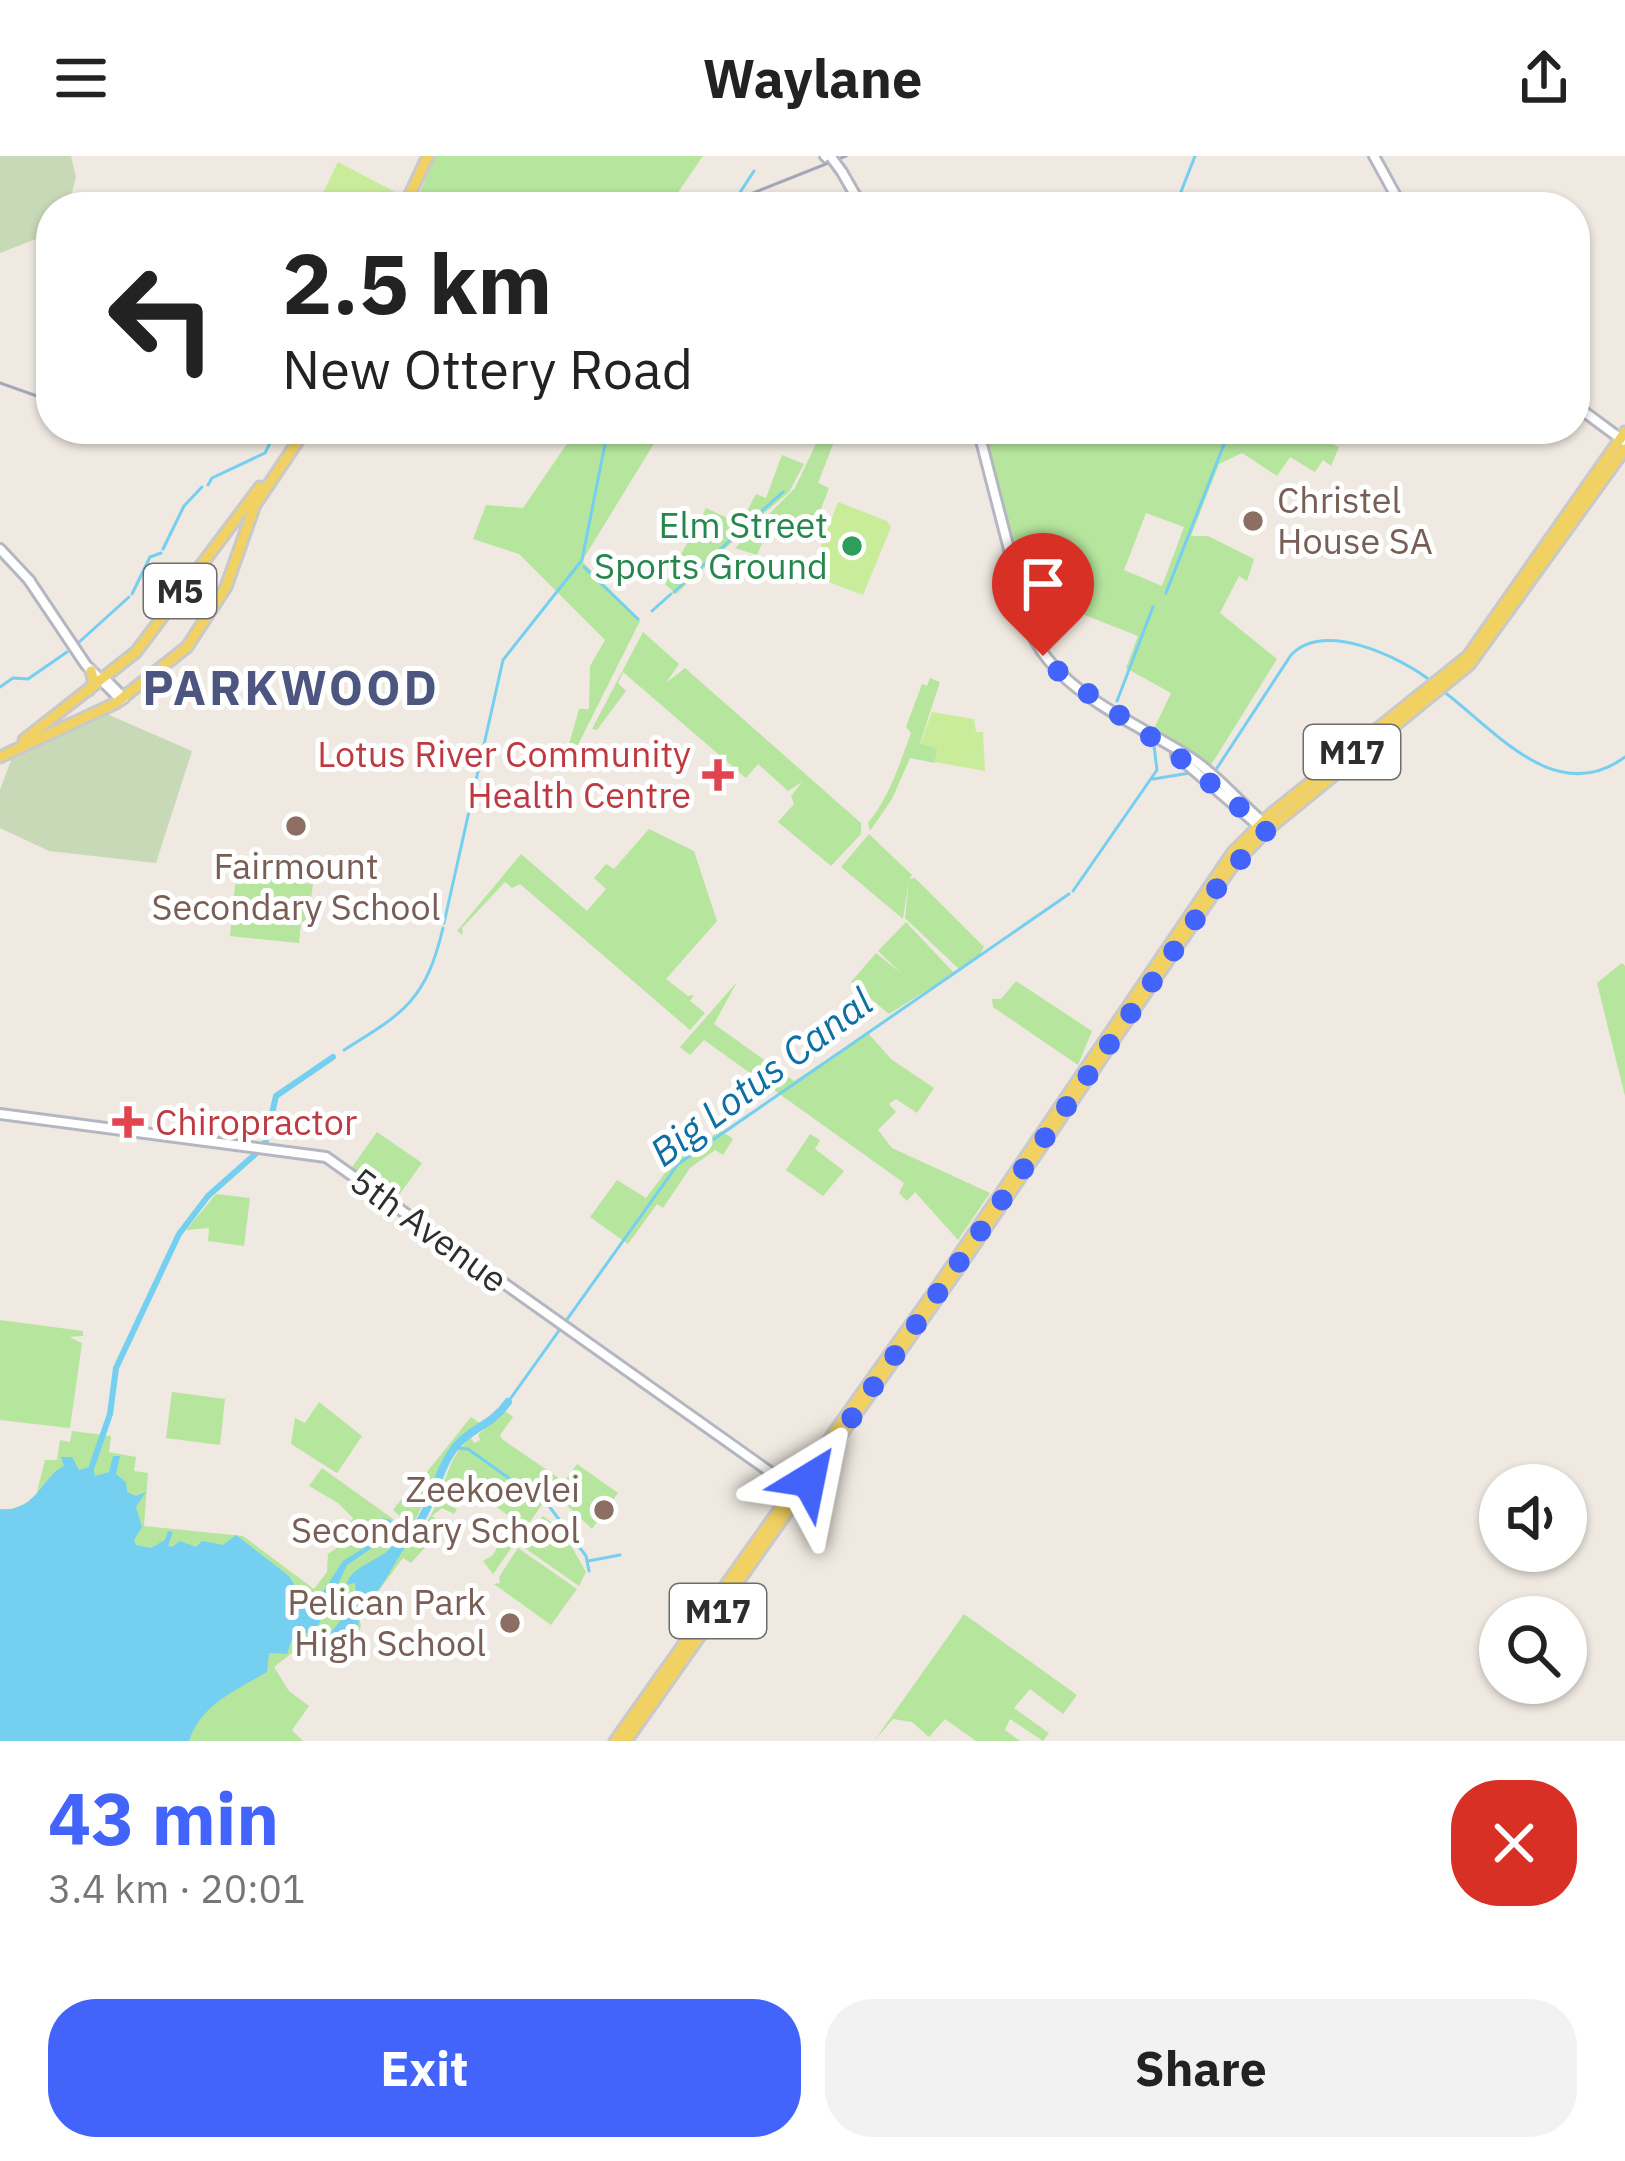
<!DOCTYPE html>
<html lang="en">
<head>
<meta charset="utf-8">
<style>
  body { margin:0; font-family:"IBM Plex Sans",sans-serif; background:#f2f2f2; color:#222; height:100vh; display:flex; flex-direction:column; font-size:45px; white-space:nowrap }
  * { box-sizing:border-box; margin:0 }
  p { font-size:39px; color:#767676 }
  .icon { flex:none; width:66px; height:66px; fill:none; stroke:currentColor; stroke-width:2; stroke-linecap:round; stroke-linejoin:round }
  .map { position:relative; height:1585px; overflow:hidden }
  .sheet { display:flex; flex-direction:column; background:#fff; flex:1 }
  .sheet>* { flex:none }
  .top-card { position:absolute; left:36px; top:36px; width:1554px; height:252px; border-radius:48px; box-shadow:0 3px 9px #0004; background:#fff; color:#222; overflow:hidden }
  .buttons { position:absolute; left:1479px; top:1308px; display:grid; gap:24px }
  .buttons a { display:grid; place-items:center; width:108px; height:108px; border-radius:50%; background:#fff; box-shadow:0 3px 9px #0004; font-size:60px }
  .pin { position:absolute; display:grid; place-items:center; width:102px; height:102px; color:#fff; margin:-123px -51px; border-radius:50% 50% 50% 0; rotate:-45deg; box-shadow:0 0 12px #0007 }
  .pin .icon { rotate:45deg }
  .me { position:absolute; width:132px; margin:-66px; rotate:35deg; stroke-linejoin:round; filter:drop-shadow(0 0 9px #0008) }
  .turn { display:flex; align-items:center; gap:42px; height:252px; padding:0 48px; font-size:54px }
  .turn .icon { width:156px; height:156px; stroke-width:2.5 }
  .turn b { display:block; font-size:84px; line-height:102px }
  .round { display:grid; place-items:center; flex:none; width:126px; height:126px; border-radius:48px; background:#f2f2f2 }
  .overview { display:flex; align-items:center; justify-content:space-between; height:204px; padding:0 48px }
  h1 { font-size:72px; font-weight:800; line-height:90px; color:#4264fb }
  .button { display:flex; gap:24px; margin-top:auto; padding:24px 48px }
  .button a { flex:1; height:138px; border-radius:48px; background:#4264fb; color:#fff; font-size:48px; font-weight:800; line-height:138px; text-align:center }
  .button a+a { background:#f2f2f2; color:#222 }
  header { display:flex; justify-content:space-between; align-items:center; height:156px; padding:0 48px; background:#fff; font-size:54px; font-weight:800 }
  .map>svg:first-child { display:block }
  .green { fill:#b6e59e; fill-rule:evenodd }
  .cemetery { fill:#c8d9b8 }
  .pitch { fill:#c9ec9a }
  .water { fill:#75cff0 }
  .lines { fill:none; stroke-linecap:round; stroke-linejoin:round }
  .stream { stroke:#75cff0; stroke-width:3 }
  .canal { stroke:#75cff0; stroke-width:6 }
  .river { stroke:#75cff0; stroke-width:8 }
  .secondary-casing { stroke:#b4b7c1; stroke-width:14 }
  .primary-casing { stroke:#c9c9c9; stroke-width:15 }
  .secondary { stroke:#fff; stroke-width:8 }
  .primary { stroke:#f2d163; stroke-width:9 }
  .rail { stroke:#a3a6b8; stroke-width:3 }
  .secondary-bridge-casing { stroke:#b4b7c1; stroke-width:14; stroke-linecap:butt }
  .secondary-bridge { stroke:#fff; stroke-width:8 }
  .route { stroke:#4264fb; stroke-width:21; stroke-dasharray:0 37.8 }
  .education-dot { fill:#8d6e63; stroke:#fff; stroke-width:4.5 }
  .leisure-dot { fill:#2e9e5b; stroke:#fff; stroke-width:4.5 }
  .health-dot { fill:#e0444e; stroke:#fff; stroke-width:4.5 }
  .labels { text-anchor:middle; stroke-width:10; stroke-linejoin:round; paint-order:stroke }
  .shield { fill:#fff; stroke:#6d6d6d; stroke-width:3 }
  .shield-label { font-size:33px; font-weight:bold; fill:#2e2e2e }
  .education-label { font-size:36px; fill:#785e54; stroke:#fff; text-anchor:end }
  .leisure-label { font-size:36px; fill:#27864d; stroke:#fff; text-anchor:end }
  .health-label { font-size:36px; fill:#be3a42; stroke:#fff; text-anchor:end }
  .street-label { font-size:36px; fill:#2e2e2e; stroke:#fff }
  .water-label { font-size:39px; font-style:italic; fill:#0d6fa3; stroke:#fff }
  .district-label { font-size:48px; font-weight:bold; letter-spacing:3px; fill:#4d5680; stroke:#fff }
</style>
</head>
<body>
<header><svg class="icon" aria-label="menu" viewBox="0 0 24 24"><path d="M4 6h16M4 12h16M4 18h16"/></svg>Waylane<svg class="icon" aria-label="share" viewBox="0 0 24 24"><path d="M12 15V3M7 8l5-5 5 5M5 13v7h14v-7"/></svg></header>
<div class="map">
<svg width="1625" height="1585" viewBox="0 0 1625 1585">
  <rect width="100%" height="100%" fill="#efe9e1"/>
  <g class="green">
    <polygon points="435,0 703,0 668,51 414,51"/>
    <polygon points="577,273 663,273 582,405 640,465 575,595 568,592 579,553 589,553 590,510 605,484 519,398 473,383 486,349 523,352"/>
    <polygon points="823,273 839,273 818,327 829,332 810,382 771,367 757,399 735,392 795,332"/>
    <path d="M980 273H1221L1230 278 1242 273H1324L1332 279 1329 287 1339 291 1331 310 1323 304 1315 316 1290 301 1277 320 1242 297 1219 308 1191 380H1208L1254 403 1247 425 1239 420 1220 457 1277 503 1211 609 1205 610 1153 575 1171 537 1126 512 1138 480 1021 434ZM1146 357 1184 371 1162 430 1124 414Z"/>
    <polygon points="782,299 804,308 789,336 742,376 738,372 756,338 766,342"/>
    <polygon points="706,352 725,361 739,380 676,438 665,428 692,378 711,385 714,378 709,364 702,360"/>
    <polygon points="643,476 679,508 666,527 685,512 861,667 861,678 831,710 778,666 794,648 791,640 802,626 788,635 758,608 746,622 623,516 618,527 626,535 597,574 592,573"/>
    <path d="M930 522 940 526 920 587 938 592 935 607 910 602 892 643 870 675 868 667C890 640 900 607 911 577L906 571 922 528 927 530Z"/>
    <polygon points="649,673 694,695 717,765 666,823 688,840 694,839 690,845 705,857 690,874 520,728 512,732 505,726 462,772 463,779 457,775 521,698 587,755 606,733 594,722 606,708 614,713"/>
    <polygon points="869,678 912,719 909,723 915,722 984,791 977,803 959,813 905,762 909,724 903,763 841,711"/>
    <polygon points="236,720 313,728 308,766 301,766 299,787 230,780"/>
    <polygon points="906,766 954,817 889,858 851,826 876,797 902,818 878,795"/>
    <polygon points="1622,807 1625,810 1625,940 1597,827"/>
    <polygon points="1016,825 1092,875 1078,909 993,851 992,843 1001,843"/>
    <polygon points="737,826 714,868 794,925 868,877 891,903 934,932 917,957 896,943 889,948 896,956 878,974 892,992 990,1037 958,1084 915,1036 907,1045 899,1037 904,1027 704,884 690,899 680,891"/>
    <polygon points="720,974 733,983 723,999 715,994 690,1012 663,1052 657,1048 628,1088 590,1061 617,1024 646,1042 690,984 703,988"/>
    <polygon points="377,976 422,1007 394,1046 350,1014"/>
    <polygon points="810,978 820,984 815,993 844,1015 823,1040 786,1014"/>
    <polygon points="216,1038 250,1042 244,1090 208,1085 209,1072 186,1074"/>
    <polygon points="0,1164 83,1175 83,1180 69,1181 82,1187 70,1272 0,1264"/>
    <polygon points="172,1236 225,1243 220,1289 166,1282"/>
    <polygon points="319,1246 362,1280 337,1317 291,1288 295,1262 305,1267"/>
    <path d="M505 1255 513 1261 500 1279 502 1283 560 1323 493 1418 483 1405 493 1399 513 1363 467 1330 463 1334 453 1332 447 1348 457 1353 454 1358 442 1352 432 1360 445 1370 440 1378 432 1373 426 1381 419 1374C446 1351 441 1303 471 1282L474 1287 480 1284 478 1279Z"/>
    <polygon points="471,1261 481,1268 449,1294 412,1371 393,1354 407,1336 411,1338 419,1319 423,1321"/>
    <polygon points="72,1275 111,1280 109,1296 136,1301 134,1315 148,1317 144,1370 243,1380 314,1433 327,1416 328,1398 342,1388 350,1390 357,1380 354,1371 345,1385 340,1382 353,1362 338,1347 309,1330 322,1312 428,1388 411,1407 403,1402 359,1461 361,1470 345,1503 334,1491 340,1485 319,1476 274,1511 289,1535 309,1550 292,1574 303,1585 0,1585 0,1353 9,1354 35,1344 45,1304 57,1304 60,1284 70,1286"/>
    <polygon points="577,1308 618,1337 592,1373 555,1338"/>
    <polygon points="543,1360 552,1367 556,1363 586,1416 579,1430 522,1390"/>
    <polygon points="518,1392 577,1433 551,1469 494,1428 500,1427 499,1421"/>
    <polygon points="964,1458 1077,1539 1063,1558 1030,1533 1014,1552 1049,1577 1043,1585 1010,1563 1005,1574 1020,1585 976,1585 945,1563 929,1581 912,1566 893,1563 874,1585"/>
  </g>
  <g class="cemetery">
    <polygon points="0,0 71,0 76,21 68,51 51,51 51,77 0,97"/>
    <polygon points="107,558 192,595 156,707 49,695 0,672 0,634 11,604"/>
  </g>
  <g class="pitch">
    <polygon points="338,6 397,37 393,51 316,51"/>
    <polygon points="838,346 887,365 891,371 863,439 810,419"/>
    <polygon points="932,556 974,563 976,576 983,576 985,615 935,606 937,592 920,588"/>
  </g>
  <path class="water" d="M113 1300H120L116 1318 126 1326 127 1336 136 1340 146 1336 136 1351 142 1371 134 1384 136 1389 151 1392 165 1384 168 1375 173 1376 168 1390 172 1391 180 1385 196 1391 202 1385 223 1389 236 1379 289 1420 308 1451 315 1448 343 1405 376 1384 382 1362 391 1364 399 1379 411 1375 415 1379C392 1403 385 1439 356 1454L359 1467 353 1479 342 1483 328 1480 357 1444 355 1427 346 1429C353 1406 387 1405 396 1384L372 1392 347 1409 316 1474 292 1483 287 1498 269 1497 267 1516C233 1536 202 1548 189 1585H0V1353C36 1357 43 1319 64 1310L61 1301H72L79 1314 93 1310 95 1320 109 1316Z"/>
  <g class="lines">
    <g class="stream">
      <polyline points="737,41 754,15"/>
      <polyline points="730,51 734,46"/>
      <polyline points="1175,51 1195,0"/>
      <polyline points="287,278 291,273"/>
      <polyline points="208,329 212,322 265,297 274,279 280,278"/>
      <polyline points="742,373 783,336"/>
      <polyline points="163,393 184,350 202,331"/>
      <polyline points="584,411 638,463"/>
      <polyline points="674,436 738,377"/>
      <polyline points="1166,437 1230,273"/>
      <polyline points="132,438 150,401 161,397"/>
      <polyline points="652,455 671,438"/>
      <polyline points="77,488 129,441"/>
      <polyline points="0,531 13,522 28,523 67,496"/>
      <path d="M1443 535C1495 574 1556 652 1625 601"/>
      <polyline points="1117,545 1153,451"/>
      <path d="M1217 612 1291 499C1324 464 1400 501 1431 525"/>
      <polyline points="1153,623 1190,617"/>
      <polyline points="1073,735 1157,614 1154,590 1125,567"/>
      <polyline points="444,767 503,504 582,404 608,273"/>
      <path d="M344 894C404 857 426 844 443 772"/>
      <polyline points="508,1246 678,1008 1069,738"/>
      <polyline points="455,1292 468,1293 541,1345"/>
      <polyline points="549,1350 586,1400 589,1415"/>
      <polyline points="588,1405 620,1399"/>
    </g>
    <g class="canal">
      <polyline points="265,988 276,940 333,901"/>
      <polyline points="92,1310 110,1258 116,1212 179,1078 208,1040 261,993"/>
    </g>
    <path class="river" d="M414 1374C434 1349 437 1312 457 1289 474 1270 490 1271 508 1246"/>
    <g class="secondary-casing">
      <g id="secondary">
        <polyline points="825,0 827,2"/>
        <polyline points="1374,0 1402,51"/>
        <polyline points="842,16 862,51"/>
        <polyline points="1575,249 1625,286"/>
        <path d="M978 273 1029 471C1054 537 1139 567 1194 604 1220 622 1240 647 1264 667"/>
        <polyline points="0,393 30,425"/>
        <polyline points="29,424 86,509 121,544"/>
        <polyline points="103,521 124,542"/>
        <polyline points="1176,599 1260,671"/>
        <polyline points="0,958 326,1001 794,1333"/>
      </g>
    </g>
    <g class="primary-casing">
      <g id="primary">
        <polyline points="404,51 428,0"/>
        <polyline points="89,534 94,526 91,515"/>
        <polyline points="24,584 136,496 260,331"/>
        <polyline points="0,601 116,547 187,491 226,431 255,349 306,273"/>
        <polyline points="615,1585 938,1130 1233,696 1271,658 1468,500 1625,276"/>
        <polyline points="626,1585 954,1119 1231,712 1267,674 1469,509 1625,293"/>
      </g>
    </g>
    <use href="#secondary" class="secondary"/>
    <use href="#primary" class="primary"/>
    <g class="rail">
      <polyline points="718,51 846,0"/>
      <polyline points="0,227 51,245"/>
    </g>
    <g class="secondary-bridge-casing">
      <polyline id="secondary-bridge" points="831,1 842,16"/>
    </g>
    <use href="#secondary-bridge" class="secondary-bridge"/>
  </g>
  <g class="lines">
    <polyline class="route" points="809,1324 1224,722 1267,674 1174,597 1063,520 1043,500"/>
  </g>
  <g class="education-dot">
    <circle cx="1253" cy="365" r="12"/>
    <circle cx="296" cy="670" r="12"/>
    <circle cx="604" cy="1354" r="12"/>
    <circle cx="510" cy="1467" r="12"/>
  </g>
  <circle class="leisure-dot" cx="852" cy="390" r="12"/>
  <g class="health-dot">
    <path d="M712 601h12v12h12v12h-12v12h-12v-12h-12v-12h12z"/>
    <path d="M122 948h12v12h12v12h-12v12h-12v-12h-12v-12h12z"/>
  </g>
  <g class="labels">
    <g class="shield">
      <rect x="144" y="408" width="72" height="54" rx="9"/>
      <rect x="1304" y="569" width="96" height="54" rx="9"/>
      <rect x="670" y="1428" width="96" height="54" rx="9"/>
    </g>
    <g class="shield-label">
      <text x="180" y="447">M5</text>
      <text x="1352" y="608">M17</text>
      <text x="718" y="1467">M17</text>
    </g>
    <g class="education-label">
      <text x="1277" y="357" text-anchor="start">Christel<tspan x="1277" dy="41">House SA</tspan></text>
      <text x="296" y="723" text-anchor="middle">Fairmount<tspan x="296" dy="41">Secondary School</tspan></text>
      <text x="580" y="1346">Zeekoevlei<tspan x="580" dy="41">Secondary School</tspan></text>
      <text x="486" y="1459">Pelican Park<tspan x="486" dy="41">High School</tspan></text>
    </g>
    <g class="leisure-label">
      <text x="828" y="382">Elm Street<tspan x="828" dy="41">Sports Ground</tspan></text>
    </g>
    <g class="health-label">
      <text x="691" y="611">Lotus River Community<tspan x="691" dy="41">Health Centre</tspan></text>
      <text x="155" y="979" text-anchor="start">Chiropractor</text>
    </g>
    <g class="street-label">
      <text transform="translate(429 1074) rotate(36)" y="13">5th Avenue</text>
    </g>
    <g class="water-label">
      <text transform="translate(761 921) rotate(-37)" y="14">Big Lotus Canal</text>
    </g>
    <g class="district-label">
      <text x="291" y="549">PARKWOOD</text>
    </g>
  </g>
</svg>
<div class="buttons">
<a><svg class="icon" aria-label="sound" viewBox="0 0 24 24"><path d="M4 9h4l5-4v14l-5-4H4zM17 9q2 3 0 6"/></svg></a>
<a><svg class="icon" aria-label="search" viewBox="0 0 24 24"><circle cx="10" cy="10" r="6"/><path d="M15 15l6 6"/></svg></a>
</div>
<div class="pin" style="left:1043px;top:500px;background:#d93025"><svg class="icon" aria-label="arrive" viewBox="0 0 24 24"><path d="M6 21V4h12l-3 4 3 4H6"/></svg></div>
<svg class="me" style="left:809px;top:1324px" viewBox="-20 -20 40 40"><path d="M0-17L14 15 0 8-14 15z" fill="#4264fb" stroke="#fff" stroke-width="4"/></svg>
<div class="top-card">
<div class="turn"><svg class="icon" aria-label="left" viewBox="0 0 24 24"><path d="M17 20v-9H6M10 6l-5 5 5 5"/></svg><div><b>2.5 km</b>New Ottery Road</div></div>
</div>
</div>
<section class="sheet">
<div class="overview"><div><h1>43 min</h1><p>3.4 km · 20:01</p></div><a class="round" style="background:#d93025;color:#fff"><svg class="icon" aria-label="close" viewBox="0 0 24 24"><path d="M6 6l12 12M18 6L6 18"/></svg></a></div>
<div class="button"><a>Exit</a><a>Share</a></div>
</section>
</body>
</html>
